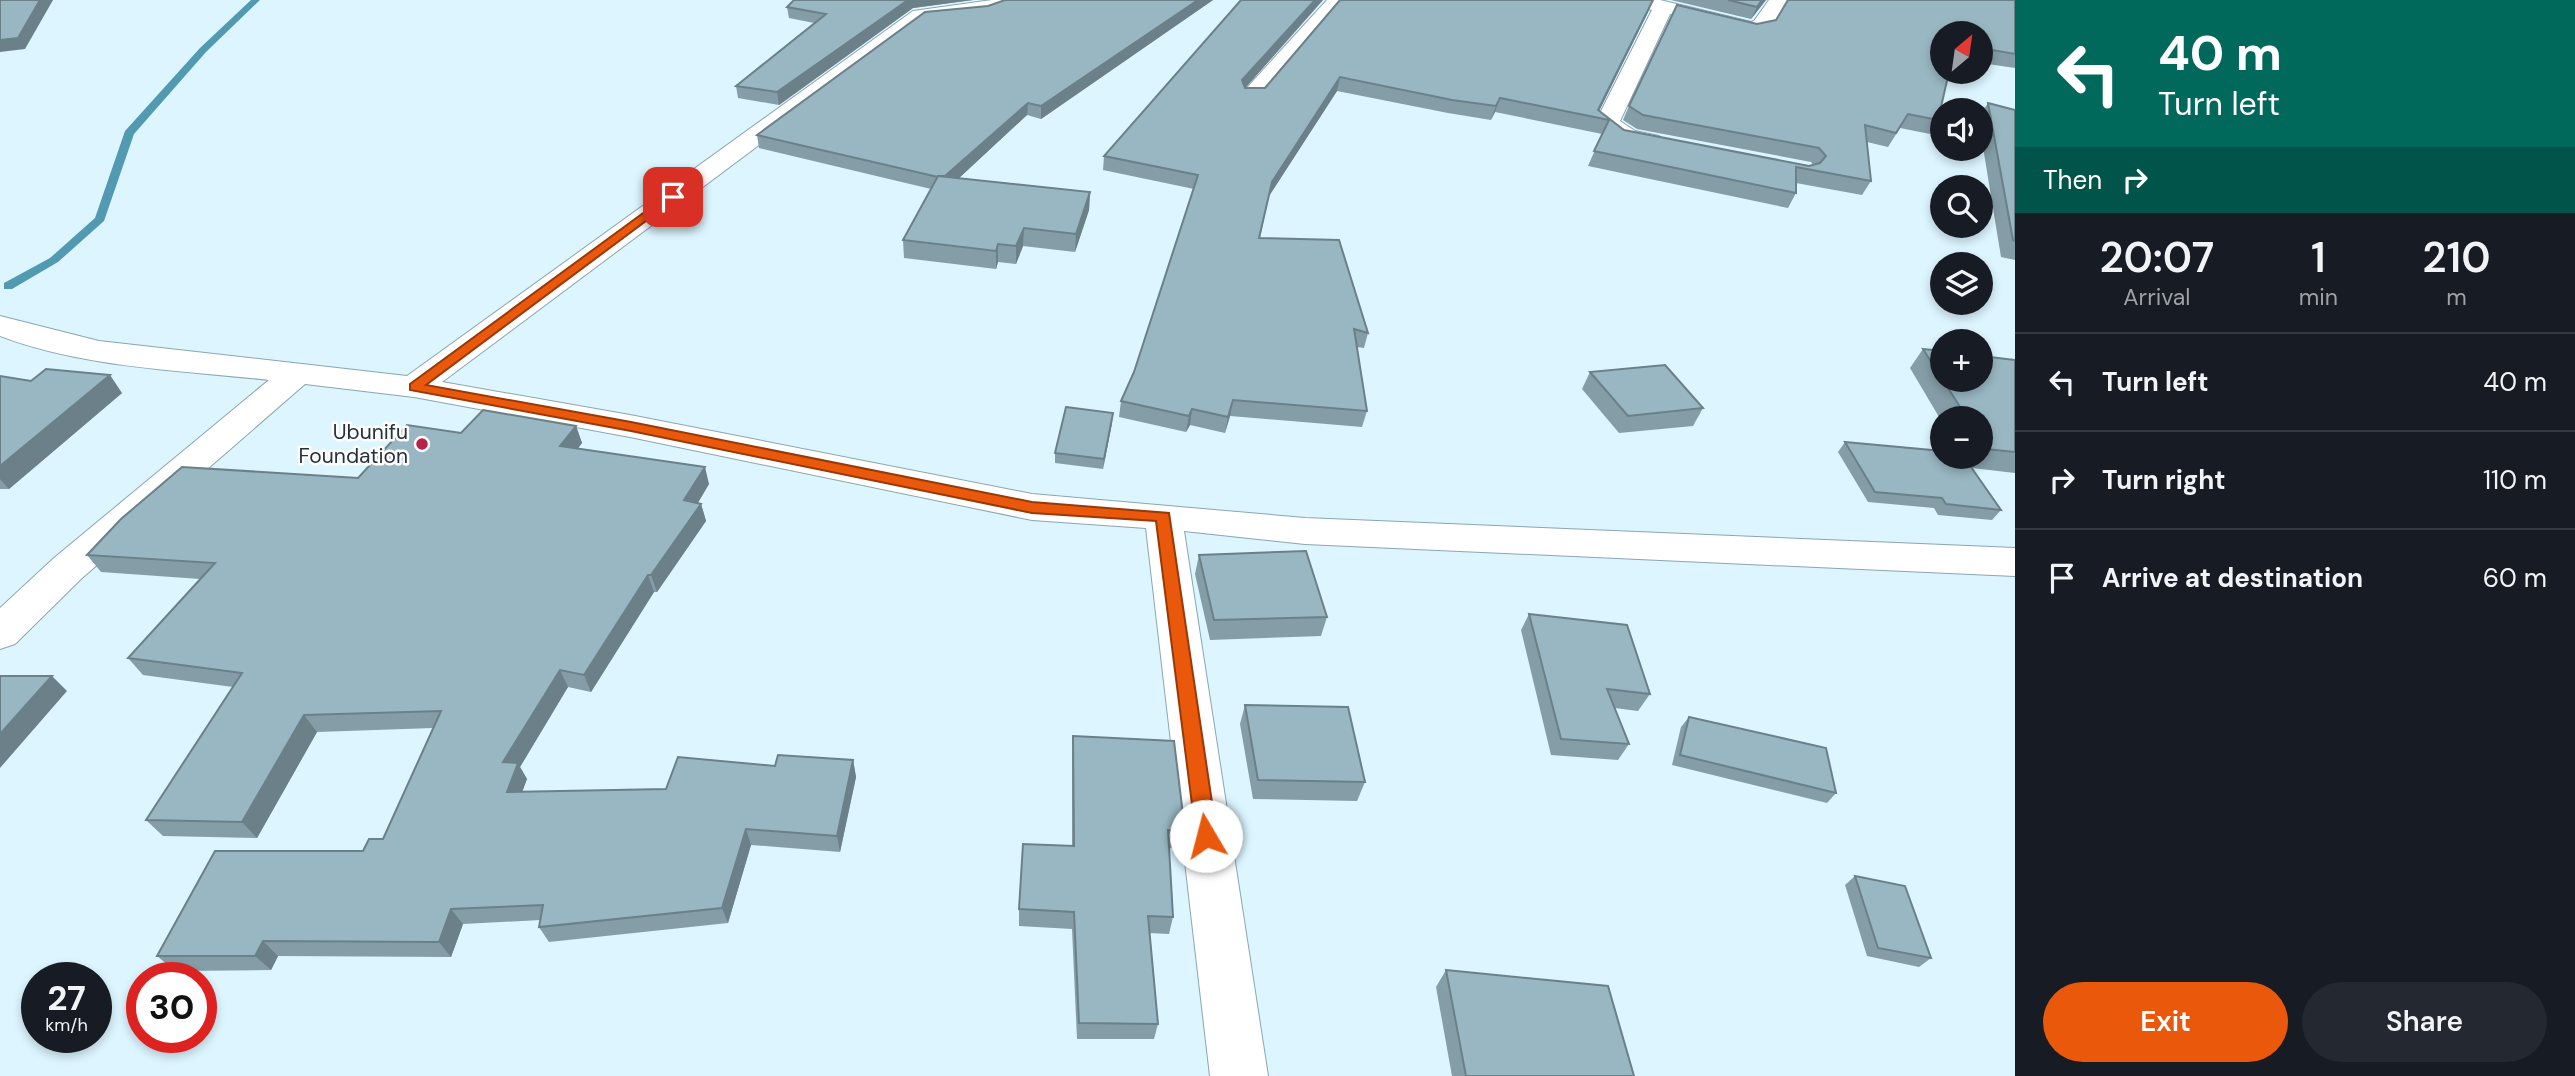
<!DOCTYPE html>
<html lang="en">
<head>
<meta charset="utf-8">
<style>
  body { margin:0; font-family:"DM Sans",sans-serif; background:#242831; color:#f1f3f6; height:100vh; display:flex; flex-direction:column; font-size:26px; white-space:nowrap }
  * { box-sizing:border-box; margin:0 }
  p { font-size:23px; color:#9ea1a6 }
  .icon { flex:none; width:38px; height:38px; fill:none; stroke:currentColor; stroke-width:2; stroke-linecap:round; stroke-linejoin:round }
  .map { position:relative; flex:1; overflow:hidden }
  .details { display:flex; flex-direction:column; background:#171b24; width:560px }
  .details>* { flex:none }
  .hud { background:#00695c; color:#fff; overflow:hidden }
  .needle { width:46px; rotate:29deg }
  .fabs { position:absolute; left:1930px; top:21px; display:grid; gap:14px }
  .fabs a { display:grid; place-items:center; width:63px; height:63px; border-radius:50%; background:#171b24; box-shadow:0 4px 10px #0003; font-size:35px }
  .speed { position:absolute; left:21px; top:962px; display:flex; gap:14px; font-size:35px; font-weight:700; text-align:center }
  .speed>* { display:grid; place-content:center; width:91px; height:91px; border-radius:50%; background:#171b24; box-shadow:0 4px 10px #0003; line-height:1 }
  .speed small { font-size:18px; font-weight:400 }
  .speed .limit { border:10px solid #d22; background:#fff; color:#111 }
  .pin { position:absolute; display:grid; place-items:center; width:60px; height:60px; color:#fff; margin:-30px; border-radius:14px; box-shadow:0 4px 10px #0006 }
  .me { position:absolute; width:77px; margin:-38px; rotate:352deg; stroke-linejoin:round; filter:drop-shadow(0 0 5px #0008) }
  .turn { display:flex; align-items:center; gap:24px; height:147px; padding:0 28px; font-size:32px }
  .turn .icon { width:91px; height:91px; stroke-width:2.5 }
  .turn b { display:block; font-size:49px; line-height:60px }
  .then { display:flex; align-items:center; height:66px; padding:0 28px; background:#0003; gap:14px; font-size:26px }
  .eta { display:flex; justify-content:space-evenly; align-items:center; height:119px; text-align:center }
  .eta b { font-size:42px; font-weight:600; line-height:49px }
  .cta { display:flex; gap:14px; margin-top:auto; padding:14px 28px }
  .cta a { flex:1; height:80px; border-radius:42px; background:#ea580c; color:#fff; font-size:28px; font-weight:600; line-height:80px; text-align:center }
  .cta a+a { background:#242831; color:#f1f3f6 }
  ul { padding:0; list-style:none }
  li { display:flex; align-items:center; gap:21px; height:98px; padding:0 28px; border-top:2px solid #363941 }
  li div { flex:1 }
  li b { display:block; font-size:26px }
  li em { font-style:normal }
  main { display:flex; flex:1; min-height:0 }
  .map>svg:first-child { display:block }
  .lines { fill:none; stroke-linecap:round; stroke-linejoin:round }
  .stream { fill:#5299b2; fill-rule:evenodd }
  .street-casing { stroke:#89a6b2; stroke-width:2 }
  .street { fill:#fff; fill-rule:evenodd }
  .wall { fill:#849da7 }
  .shaded-wall { fill:#6b8088 }
  .building { fill:#99b7c2; stroke:#6b8088; stroke-width:2 }
  .route { fill:#ea580c; stroke:#983908; stroke-width:2 }
  .poi-dot { fill:#b52347; stroke:#fdfdfd; stroke-width:2.5 }
  .labels { text-anchor:middle; stroke-width:5; stroke-linejoin:round; paint-order:stroke }
  .poi-label { font-size:21px; fill:#263237; stroke:#fdfdfd; text-anchor:end }
</style>
</head>
<body>
<main>
<div class="map">
<svg width="2015" height="1076" viewBox="0 0 2015 1076">
  <rect width="100%" height="100%" fill="#dcf5ff"/>
  <g class="lines">
    <polygon class="stream" points="251,0 260,0 206,52 134,134 104,221 58,262 12,289 4,289 4,283 50,258 95,218 125,131 200,48"/>
    <g class="street-casing">
      <g id="street">
        <path d="M992 0H1020L1017 4 987 15 925 21 442 382 630 415 1032 494 1305 518 2015 548V576L1305 544 1184 531 1268 1076H1210L1146 528 1032 520 630 437 414 397 305 384 82 578 15 644 0 649V608L54 558 269 380C181 370 84 368 0 336V316L99 341 407 376 913 11Z"/>
        <polygon points="1327,0 1348,0 1261,100 1245,100 1242,95 1245,90"/>
        <path d="M1626 0H1660L1751 22 1754 21 1769 0H1789L1768 31 1751 34 1670 14 1620 121 1635 131 1659 136 1662 141 1659 146C1638 151 1608 141 1595 123L1652 10 1629 4Z"/>
      </g>
    </g>
    <use href="#street" class="street"/>
  </g>
  <g class="wall">
    <polygon points="794,0 973,0 913,8 779,105 738,98 736,86 814,23 789,18 787,7"/>
    <polygon points="1005,0 1213,0 1041,119 1027,115 959,178 1090,192 1089,210 1075,252 1023,246 1016,264 998,262 996,269 904,258 903,240 931,189 759,148 757,135 988,6"/>
    <polygon points="1241,0 1323,0 1245,88 1265,88 1648,12 1599,111 1624,130 1809,166 1813,165 1811,162 1637,129 1623,120 1629,106 1757,24 2015,0 2015,68 1981,63 1981,33 1942,33 1938,120 1930,134 1900,128 1888,147 1867,142 1871,181 1862,195 1796,183 1796,193 1788,208 1588,166 1602,134 1495,112 1491,120 1448,113 1337,91 1269,196 1260,238 1368,333 1364,348 1357,347 1367,411 1362,427 1230,416 1225,433 1190,425 1186,432 1119,417 1121,401 1134,372 1194,189 1103,170 1104,156"/>
    <polygon points="1671,0 1766,0 1751,19"/>
    <polygon points="1988,103 2015,110 2015,260 2001,257 1981,135 1981,114"/>
    <polygon points="1923,349 2015,360 2015,473 1972,468 2001,510 1992,520 1938,515 1934,508 1868,502 1838,452 1845,442 1942,457 1981,457 1981,418 1942,418 1942,422 1910,368"/>
    <polygon points="1590,372 1703,408 1693,426 1619,433 1582,389"/>
    <polygon points="0,376 31,381 122,393 9,489 0,489"/>
    <polygon points="1112,423 1103,469 1055,463 1055,453"/>
    <polygon points="576,426 582,443 578,448 709,484 698,503 701,504 706,521 657,592 654,592 591,692 568,687 520,767 527,779 522,792 666,789 775,766 853,760 856,777 840,852 751,845 728,923 549,942 539,927 540,920 463,924 451,957 278,956 271,970 175,971 157,956 363,851 383,839 433,728 317,732 257,838 163,836 146,820 233,687 143,675 128,658 200,579 101,572 87,555 358,478"/>
    <polygon points="1199,555 1327,617 1321,636 1210,640 1195,574"/>
    <polygon points="1529,614 1650,694 1638,711 1615,708 1629,744 1618,760 1551,755 1521,630"/>
    <polygon points="1245,705 1365,782 1357,801 1253,799 1240,724"/>
    <polygon points="1689,717 1836,793 1827,803 1672,765 1681,727"/>
    <polygon points="1073,736 1185,831 1181,849 1169,848 1173,917 1169,934 1149,933 1158,1024 1154,1039 1077,1039 1072,929 1019,926 1019,909 1072,846 1072,755"/>
    <polygon points="1855,876 1931,958 1919,967 1867,956 1845,885"/>
    <polygon points="1446,970 1634,1076 1452,1076 1436,987"/>
  </g>
  <g class="shaded-wall">
    <polygon points="40,0 53,0 25,49 0,52 0,40"/>
    <polygon points="908,0 973,0 913,8 779,105 777,92"/>
    <polygon points="1198,0 1213,0 1041,119 1041,106"/>
    <polygon points="1315,0 1323,0 1240,94 1242,80"/>
    <polygon points="1653,0 1648,12 1596,117 1598,110"/>
    <polygon points="1762,0 1766,0 1751,19 1757,7"/>
    <polygon points="1340,77 1337,91 1269,196 1256,253 1272,182"/>
    <polygon points="1500,98 1495,112 1491,120 1496,106"/>
    <polygon points="1028,103 1027,115 944,192 943,178"/>
    <polygon points="1090,192 1089,210 1075,252 1076,234"/>
    <polygon points="1024,228 1023,246 1016,264 1016,246"/>
    <polygon points="998,244 998,262 996,269 996,251"/>
    <polygon points="110,375 122,393 9,489 0,479 0,466"/>
    <polygon points="1233,400 1230,416 1225,433 1228,417"/>
    <polygon points="1192,409 1190,425 1186,432 1189,416"/>
    <polygon points="1113,413 1112,423 1103,469 1104,459"/>
    <polygon points="576,426 582,443 567,463 560,446"/>
    <polygon points="705,467 709,484 689,517 684,500"/>
    <polygon points="701,504 706,521 657,592 651,575"/>
    <polygon points="648,575 654,592 591,692 584,675"/>
    <polygon points="560,670 568,687 520,767 527,779 516,808 507,792 503,762"/>
    <polygon points="52,676 67,691 0,768 0,734"/>
    <polygon points="304,715 317,732 257,838 242,822"/>
    <polygon points="853,760 856,777 840,852 837,836"/>
    <polygon points="746,829 751,845 728,923 722,908"/>
    <polygon points="451,909 463,924 451,957 439,942"/>
    <polygon points="263,941 278,956 271,970 255,956"/>
  </g>
  <g class="building">
    <polygon points="0,0 40,0 18,38 0,40"/>
    <polygon points="794,0 908,0 777,92 736,86 826,14 787,7"/>
    <polygon points="1005,0 1198,0 1041,106 1028,103 945,176 938,176 938,177 757,135 925,12 988,6"/>
    <polygon points="1241,0 1315,0 1242,80 1245,88 1265,88 1340,0 1653,0 1598,110 1624,130 1809,166 1820,163 1826,156 1819,148 1643,115 1629,106 1677,5 1757,24 1776,20 1788,0 2015,0 2015,54 1981,48 1981,33 1942,33 1942,72 1949,72 1938,120 1908,114 1896,133 1865,125 1871,181 1796,167 1796,193 1594,151 1609,120 1500,98 1496,106 1452,100 1340,77 1272,182 1259,238 1339,240 1368,333 1354,329 1367,411 1233,400 1228,417 1192,409 1189,416 1121,401 1134,372 1198,175 1104,156"/>
    <polygon points="1728,0 1762,0 1757,7"/>
    <polygon points="1988,103 2015,110 2015,241 2013,240"/>
    <polygon points="938,176 1090,192 1076,234 1024,228 1016,246 998,244 996,251 903,240"/>
    <polygon points="1923,349 1942,351 1942,379"/>
    <polygon points="1981,356 2015,360 2015,452 1986,449 1981,441 1981,418 1967,418 1943,380 1981,380"/>
    <polygon points="1665,365 1703,408 1628,416 1590,372"/>
    <polygon points="46,369 110,375 0,466 0,376 31,381"/>
    <polygon points="1066,407 1113,413 1104,459 1055,453"/>
    <polygon points="483,410 576,426 560,446 705,467 684,500 701,504 651,575 648,575 584,675 560,670 503,762 518,763 507,792 666,789 678,757 775,766 778,755 853,760 837,836 746,829 722,908 539,927 543,905 451,909 439,942 263,941 255,956 157,956 215,851 363,851 369,839 383,839 441,711 304,715 242,822 146,820 242,673 128,658 215,563 87,555 121,519 182,467 358,478 407,425 461,433"/>
    <polygon points="1845,442 1942,451 1942,457 1964,457 2001,510 1946,504 1942,498 1875,492"/>
    <polygon points="1306,551 1327,617 1214,620 1199,555"/>
    <polygon points="1529,614 1627,625 1650,694 1607,689 1629,744 1561,739"/>
    <polygon points="0,676 52,676 0,734"/>
    <polygon points="1245,705 1348,707 1365,782 1258,780"/>
    <polygon points="1689,717 1826,748 1836,793 1680,755"/>
    <polygon points="1073,736 1174,741 1185,831 1168,830 1173,917 1148,916 1158,1024 1079,1023 1074,912 1019,909 1023,844 1074,846"/>
    <polygon points="1855,876 1905,886 1931,958 1878,948"/>
    <polygon points="1446,970 1608,986 1634,1076 1466,1076"/>
  </g>
  <polygon class="route" points="669,194 678,197 426,385 631,422 1032,502 1169,513 1217,836 1214,843 1206,845 1199,843 1196,836 1156,521 1032,513 631,431 410,390 410,384"/>
  <circle class="poi-dot" cx="422" cy="444" r="7"/>
  <g class="labels">
    <g class="poi-label">
      <text x="408" y="439">Ubunifu<tspan x="408" dy="24">Foundation</tspan></text>
    </g>
  </g>
</svg>
<div class="fabs">
<a><svg class="needle" viewBox="-14 -14 28 28"><path d="M0-13l5 13h-10z" fill="#e53935"/><path d="M0 13l5-13h-10z" fill="#9ea1a6"/></svg></a>
<a><svg class="icon" aria-label="sound" viewBox="0 0 24 24"><path d="M4 9h4l5-4v14l-5-4H4zM17 9q2 3 0 6"/></svg></a>
<a><svg class="icon" aria-label="search" viewBox="0 0 24 24"><circle cx="10" cy="10" r="6"/><path d="M15 15l6 6"/></svg></a>
<a><svg class="icon" aria-label="layers" viewBox="0 0 24 24"><path d="M12 4l9 5-9 5-9-5zM3 14l9 5 9-5"/></svg></a>
<a>+</a>
<a>−</a>
</div>
<div class="speed"><div>27<small>km/h</small></div><div class="limit">30</div></div>
<div class="pin" style="left:673px;top:197px;background:#d93025"><svg class="icon" aria-label="arrive" viewBox="0 0 24 24"><path d="M6 21V4h12l-3 4 3 4H6"/></svg></div>
<svg class="me" style="left:1206px;top:836px" viewBox="-20 -20 40 40"><circle r="19" fill="#fff"/><path d="M0-13L10 11 0 6-10 11z" fill="#ea580c"/></svg>
</div>
<section class="details">
<div class="hud">
<div class="turn"><svg class="icon" aria-label="left" viewBox="0 0 24 24"><path d="M17 20v-9H6M10 6l-5 5 5 5"/></svg><div><b>40 m</b>Turn left</div></div>
<div class="then">Then<svg class="icon" aria-label="right" viewBox="0 0 24 24"><path d="M7 20v-9h11M14 6l5 5-5 5"/></svg></div>
</div>
<div class="eta">
<div><b>20:07</b><p>Arrival</p></div>
<div><b>1</b><p>min</p></div>
<div><b>210</b><p>m</p></div>
</div>
<ul>
<li><svg class="icon" aria-label="left" viewBox="0 0 24 24"><path d="M17 20v-9H6M10 6l-5 5 5 5"/></svg><div><b>Turn left</b></div><em>40 m</em></li>
<li><svg class="icon" aria-label="right" viewBox="0 0 24 24"><path d="M7 20v-9h11M14 6l5 5-5 5"/></svg><div><b>Turn right</b></div><em>110 m</em></li>
<li><svg class="icon" aria-label="arrive" viewBox="0 0 24 24"><path d="M6 21V4h12l-3 4 3 4H6"/></svg><div><b>Arrive at destination</b></div><em>60 m</em></li>
</ul>
<div class="cta"><a>Exit</a><a>Share</a></div>
</section>
</main>
</body>
</html>
